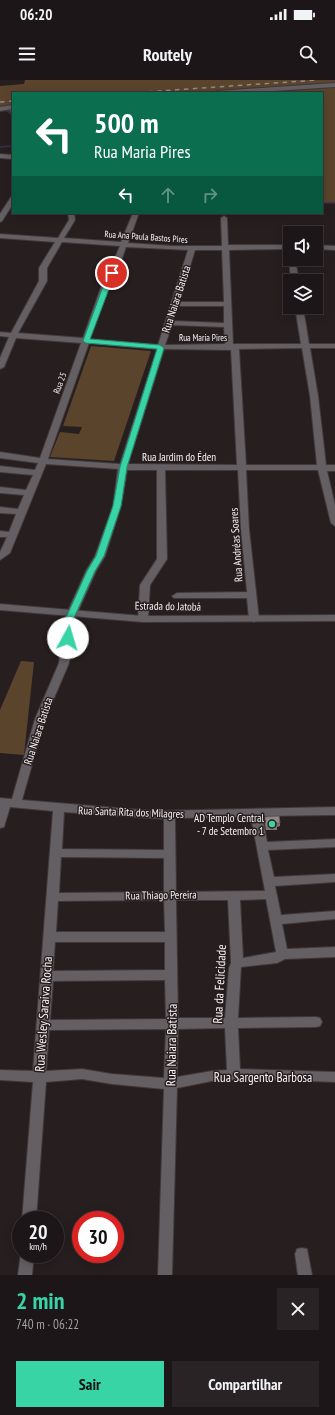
<!DOCTYPE html>
<html lang="pt">
<head>
<meta charset="utf-8">
<style>
  body { margin:0; font-family:"PT Sans Narrow",sans-serif; background:#2a2325; color:#f1f3f6; height:100vh; display:flex; flex-direction:column; font-size:15px; white-space:nowrap }
  * { box-sizing:border-box; margin:0 }
  p { font-size:13px; color:#a09fa2 }
  .icon { flex:none; width:22px; height:22px; fill:none; stroke:currentColor; stroke-width:2; stroke-linecap:round; stroke-linejoin:round }
  .map { position:relative; height:1195px; overflow:hidden }
  .sheet { display:flex; flex-direction:column; background:#1d1618; flex:1 }
  .sheet>* { flex:none }
  .banner { position:absolute; left:12px; top:12px; width:311px; height:122px; border-radius:0px; box-shadow:0 2px 10px #0003,0 0 0 1px #3b3537; background:#0b6e4f; color:#fff; overflow:hidden }
  .fabs { position:absolute; left:283px; top:146px; display:grid; gap:8px }
  .fabs a { display:grid; place-items:center; width:40px; height:40px; border-radius:0px; background:#1d1618; box-shadow:0 2px 10px #0003,0 0 0 1px #3b3537; font-size:20px }
  .speed { position:absolute; left:12px; top:1131px; display:flex; gap:8px; font-size:20px; font-weight:700; text-align:center }
  .speed>* { display:grid; place-content:center; width:52px; height:52px; border-radius:50%; background:#1d1618; box-shadow:0 2px 10px #0003,0 0 0 1px #3b3537; line-height:1 }
  .speed small { font-size:10px; font-weight:400 }
  .speed .limit { border:6px solid #d22; background:#fff; color:#111 }
  .pin { position:absolute; display:grid; place-items:center; width:34px; height:34px; color:#fff; margin:-17px; border:2px solid #fff; border-radius:50%; box-shadow:0 1px 4px #0007 }
  .me { position:absolute; width:44px; margin:-22px; rotate:6deg; stroke-linejoin:round; filter:drop-shadow(0 0 3px #0008) }
  .turn { display:flex; align-items:center; gap:14px; height:84px; padding:0 16px; font-size:18px }
  .turn .icon { width:52px; height:52px; stroke-width:2.5 }
  .turn b { display:block; font-size:28px; line-height:34px }
  .lanes { display:flex; align-items:center; height:38px; padding:0 16px; background:#0003; justify-content:center; gap:20px; direction:ltr }
  .lanes .off { opacity:.35 }
  .round { display:grid; place-items:center; flex:none; width:42px; height:42px; border-radius:0px; background:#2a2325 }
  .headline { display:flex; align-items:center; justify-content:space-between; height:68px; padding:0 16px }
  h1 { font-size:24px; font-weight:700; line-height:30px; color:#38d4a6 }
  .action { display:flex; gap:8px; margin-top:auto; padding:8px 16px }
  .action a { flex:1; height:46px; border-radius:0px; background:#38d4a6; color:#111; font-size:16px; font-weight:700; line-height:46px; text-align:center }
  .action a+a { background:#2a2325; color:#f1f3f6 }
  .status { display:flex; justify-content:space-between; align-items:center; height:28px; padding:0 20px; background:#1d1618; direction:ltr }
  .status svg { height:11px; fill:currentColor }
  header { display:flex; justify-content:space-between; align-items:center; height:52px; padding:0 16px; background:#1d1618; font-size:18px; font-weight:700 }
  .map>svg:first-child { display:block }
  .green { fill:#5b442c }
  .lines { fill:none; stroke-linecap:round; stroke-linejoin:round }
  .stream { stroke:#362f4e; stroke-width:1.5 }
  .minor-casing { stroke:#403839; stroke-width:2 }
  .tertiary-casing { stroke:#403839; stroke-width:2 }
  .minor { fill:#635f62; fill-rule:evenodd }
  .tertiary { fill:#635f62; fill-rule:evenodd }
  .rail { stroke:#91898b; stroke-width:1.5; stroke-dasharray:4.5 4.5; stroke-linecap:butt }
  .wall { fill:#7f7673 }
  .building { fill:#948986; stroke:#68605e }
  .route { fill:#38d4a6; stroke:#248a6c }
  .poi-dot { fill:#38d4a6; stroke:#271e20; stroke-width:1.5 }
  .labels { text-anchor:middle; stroke-width:3; stroke-linejoin:round; paint-order:stroke }
  .far-street-label { font-size:9px; fill:#f9f3f4; stroke:#271e20 }
  .street-label { font-size:11px; fill:#f9f3f4; stroke:#271e20 }
  .poi-label { font-size:11px; fill:#f9f3f4; stroke:#271e20; text-anchor:end }
  .near-street-label { font-size:13px; fill:#f9f3f4; stroke:#271e20 }
</style>
</head>
<body>
<div class="status"><b>06:20</b><svg viewBox="0 0 49 12"><path d="M0 12V9h3v3zM5 12V6h3v6zM10 12V3h3v9zM15 12V0h3v12zM26 1h20v11H26zM47 4h2v5h-2z"/></svg></div>
<header><svg class="icon" aria-label="menu" viewBox="0 0 24 24"><path d="M4 6h16M4 12h16M4 18h16"/></svg>Routely<svg class="icon" aria-label="search" viewBox="0 0 24 24"><circle cx="10" cy="10" r="6"/><path d="M15 15l6 6"/></svg></header>
<div class="map">
<svg width="335" height="1195" viewBox="0 0 335 1195">
  <rect width="100%" height="100%" fill="#271e20"/>
  <g class="green">
    <polygon points="25,0 335,0 335,123 322,123 322,13 13,13 13,36 0,26 0,6 24,4"/>
    <polygon points="91,266 151,271 114,381 50,377 60,352 79,354 82,347 63,346"/>
    <polygon points="21,581 34,582 24,675 0,673 0,630"/>
  </g>
  <g class="lines">
    <g class="stream">
      <polyline points="6,28 13,36"/>
      <polyline points="0,67 13,66"/>
      <polyline points="322,123 335,123"/>
    </g>
    <g class="minor-casing">
      <g id="minor">
        <polygon points="335,3 335,7 242,13 214,13 217,11"/>
        <polygon points="13,25 13,29 0,31 0,27"/>
        <polygon points="0,74 13,75 13,79 0,78"/>
        <polygon points="13,116 13,124 2,141 0,142 0,134 11,117"/>
        <path d="M68 133H74L75 140 64 158 121 162 133 133H139L128 163 174 166H222L221 138 224 136 227 138 228 165H290V169L229 170 233 264H301L295 227H303L309 264H335V268H310L318 316 326 385H335V391H327L335 425V446L331 443 318 390H246L249 449 259 539 254 542 249 539 247 518H174L172 516 177 513 247 512 241 449 238 390H165L167 479 150 505 148 539 143 542 140 541 138 539 140 505 157 479V390H127L121 426 105 476 96 491 74 540 69 583 45 639 22 720 153 731 335 727V735L262 736 267 762 335 759V767L268 770 274 797 335 794V802L275 806 281 835 335 831V839L282 844 287 869 335 867V877L285 879 277 883 241 887 238 938 316 937 320 938 322 942 320 946 316 947 238 948 240 989 335 992V1002L256 999 212 1001 177 1008 172 1195H158L164 1009 112 1004 82 999 46 1002 36 1140H22L33 1002 0 1000V990L33 991 53 731 10 727 4 747 0 748V718L12 719 35 639 59 583 64 540 86 491 95 476 113 426 118 389 46 384 10 473 0 480V472L7 457H0V451L9 452 16 434 0 433V427L18 429 24 415 0 413V407L26 410 33 395 0 392V386L35 390 38 383 0 378V372L40 378 81 263 16 258 4 287 0 289V278L9 257 0 256V252L11 253 39 201V188L55 162 0 158V154L58 158 69 140ZM62 162 120 166 111 187 104 199 83 258 18 253 47 201V188ZM126 167 188 170 158 265 90 259 112 199 119 187ZM195 170H222L224 222H179ZM178 226H224V243L173 241ZM172 245 224 247 225 264 165 265ZM89 263 157 269 120 384 48 379ZM302 268 310 316 317 385H246L239 269ZM164 269 231 270 237 385 128 384ZM64 732 164 739V770L62 769ZM251 737 265 811 176 812 175 738ZM61 777 164 778V812L59 813ZM266 819 276 872 243 878 240 820ZM164 820 165 852H56L58 821ZM176 820H228L231 883 229 888 225 938H178ZM55 862H165V890L53 891ZM165 900 166 939 50 940 53 901ZM225 948 227 990 212 991 177 997 178 949ZM166 949 164 998 112 994 82 989 46 991 49 950Z"/>
        <polygon points="316,165 335,166 335,170 316,169"/>
        <polygon points="290,177 290,179 295,179 299,201 291,201 289,179"/>
        <polygon points="302,1168 307,1169 312,1195 298,1195 295,1174 297,1169"/>
        <polygon points="21,1172 21,1174 34,1174 32,1195 18,1195"/>
      </g>
    </g>
    <g class="tertiary-casing">
      <polygon id="tertiary" points="0,524 143,536 335,535 335,541 143,542 0,530"/>
    </g>
    <use href="#minor" class="minor"/>
    <use href="#tertiary" class="tertiary"/>
    <g class="rail">
      <polyline points="130,13 318,0"/>
      <polyline points="0,22 13,21"/>
    </g>
  </g>
  <polygon class="wall" points="265,737 280,743 280,746 277,747 277,750 266,750 264,740"/>
  <polygon class="building" points="279,736 280,743 276,743 277,746 266,747 265,737"/>
  <polygon class="route" points="112,191 115,193 90,259 160,265 164,268 127,387 121,426 104,476 95,491 73,540 72,558 68,561 63,558 65,540 87,491 96,476 113,426 120,387 157,269 86,263 83,261 108,193"/>
  <circle class="poi-dot" cx="272" cy="744" r="4"/>
  <g class="labels">
    <g class="far-street-label">
      <text transform="translate(146 157) rotate(4)" y="3">Rua Ana Paula Bastos Pires</text>
      <text x="203" y="261">Rua Maria Pires</text>
      <text transform="translate(60 303) rotate(-70)" y="3">Rua 25</text>
    </g>
    <g class="street-label">
      <text transform="translate(176 219) rotate(-72)" y="4">Rua Naiara Batista</text>
      <text x="179" y="381">Rua Jardim do Éden</text>
      <text transform="translate(236 465) rotate(-94)" y="4">Rua Andréas Soares</text>
      <text transform="translate(168 526) rotate(1)" y="4">Estrada do Jatobá</text>
      <text transform="translate(38 651) rotate(-72)" y="4">Rua Naiara Batista</text>
      <text transform="translate(131 732) rotate(2)" y="4">Rua Santa Rita dos Milagres</text>
      <text transform="translate(161 815) rotate(-1)" y="4">Rua Thiago Pereira</text>
    </g>
    <g class="poi-label">
      <text x="264" y="742">AD Templo Central<tspan x="264" dy="13">- 7 de Setembro 1</tspan></text>
    </g>
    <g class="near-street-label">
      <text transform="translate(219 904) rotate(-87)" y="5">Rua da Felicidade</text>
      <text transform="translate(43 934) rotate(-86)" y="5">Rua Wesley Saraiva Rocha</text>
      <text transform="translate(171 965) rotate(-89)" y="5">Rua Naiara Batista</text>
      <text x="263" y="1002">Rua Sargento Barbosa</text>
    </g>
  </g>
</svg>
<div class="fabs">
<a><svg class="icon" aria-label="sound" viewBox="0 0 24 24"><path d="M4 9h4l5-4v14l-5-4H4zM17 9q2 3 0 6"/></svg></a>
<a><svg class="icon" aria-label="layers" viewBox="0 0 24 24"><path d="M12 4l9 5-9 5-9-5zM3 14l9 5 9-5"/></svg></a>
</div>
<div class="speed"><div>20<small>km/h</small></div><div class="limit">30</div></div>
<div class="pin" style="left:112px;top:193px;background:#d93025"><svg class="icon" aria-label="arrive" viewBox="0 0 24 24"><path d="M6 21V4h12l-3 4 3 4H6"/></svg></div>
<svg class="me" style="left:68px;top:558px" viewBox="-20 -20 40 40"><circle r="19" fill="#fff"/><path d="M0-13L10 11 0 6-10 11z" fill="#38d4a6"/></svg>
<div class="banner">
<div class="turn"><svg class="icon" aria-label="left" viewBox="0 0 24 24"><path d="M17 20v-9H6M10 6l-5 5 5 5"/></svg><div><b>500 m</b>Rua Maria Pires</div></div>
<div class="lanes"><svg class="icon" aria-label="left" viewBox="0 0 24 24"><path d="M17 20v-9H6M10 6l-5 5 5 5"/></svg><svg class="icon off" aria-label="ahead" viewBox="0 0 24 24"><path d="M12 20V5M6 11l6-6 6 6"/></svg><svg class="icon off" aria-label="right" viewBox="0 0 24 24"><path d="M7 20v-9h11M14 6l5 5-5 5"/></svg></div>
</div>
</div>
<section class="sheet">
<div class="headline"><div><h1>2 min</h1><p>740 m · 06:22</p></div><a class="round"><svg class="icon" aria-label="close" viewBox="0 0 24 24"><path d="M6 6l12 12M18 6L6 18"/></svg></a></div>
<div class="action"><a>Sair</a><a>Compartilhar</a></div>
</section>
</body>
</html>
